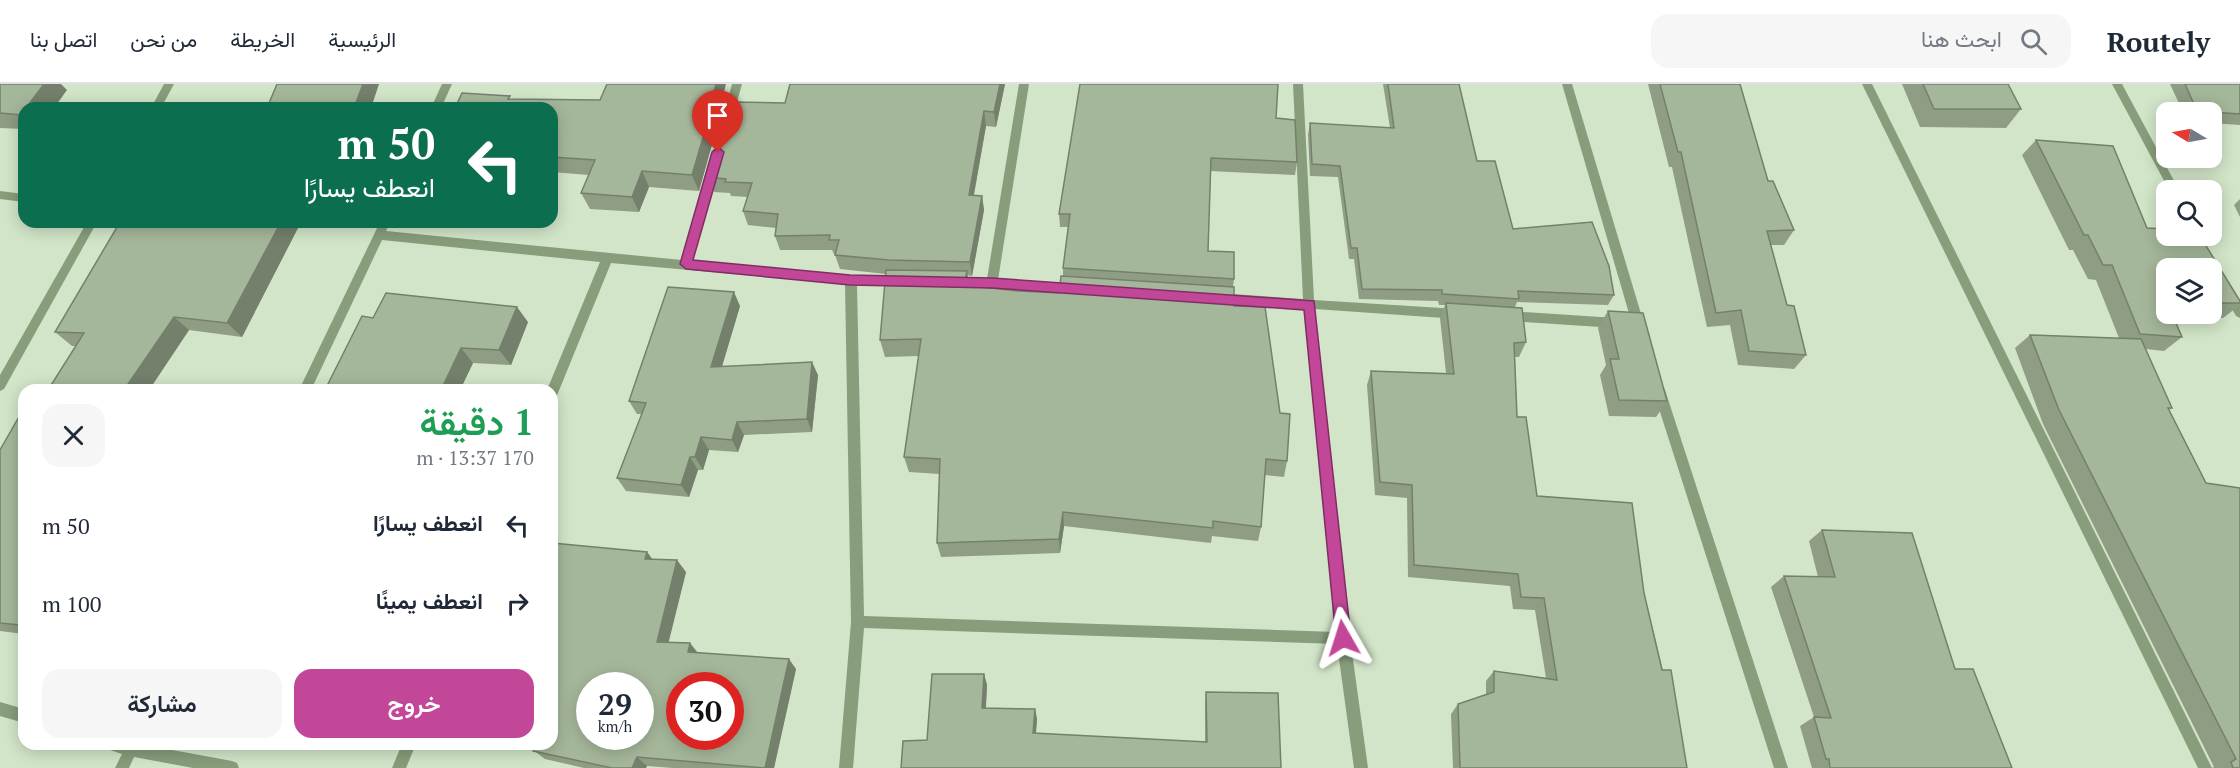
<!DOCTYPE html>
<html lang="ar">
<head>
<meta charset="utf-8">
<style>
  body { margin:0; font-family:"PT Serif",Vazirmatn,serif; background:#f6f6f7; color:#1f2937; direction:rtl; height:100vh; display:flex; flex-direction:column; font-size:22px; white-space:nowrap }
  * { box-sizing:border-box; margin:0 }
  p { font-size:20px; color:#747a83 }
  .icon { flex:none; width:33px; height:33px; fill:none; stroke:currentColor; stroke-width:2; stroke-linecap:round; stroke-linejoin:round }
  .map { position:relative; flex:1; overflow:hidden; direction:ltr }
  .panel { position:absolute; left:18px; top:300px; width:540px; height:366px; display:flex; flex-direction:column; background:#fff; border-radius:18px; box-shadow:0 3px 15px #0003; direction:rtl }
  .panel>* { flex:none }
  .banner { position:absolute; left:18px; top:18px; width:540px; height:126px; border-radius:18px; box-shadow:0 3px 15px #0003; direction:rtl; background:#0b6e4f; color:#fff; overflow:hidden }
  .needle { width:39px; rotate:280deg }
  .tools { position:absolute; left:2156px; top:18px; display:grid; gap:12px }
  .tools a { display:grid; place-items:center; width:66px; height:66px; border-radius:12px; background:#fff; box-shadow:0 3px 15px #0003; font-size:30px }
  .speed { position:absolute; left:576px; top:588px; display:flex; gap:12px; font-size:30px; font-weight:700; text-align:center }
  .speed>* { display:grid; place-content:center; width:78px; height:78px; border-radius:50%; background:#fff; box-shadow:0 3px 15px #0003; line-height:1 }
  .speed small { font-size:15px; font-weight:400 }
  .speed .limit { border:9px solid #d22; background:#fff; color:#111 }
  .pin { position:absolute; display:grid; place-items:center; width:51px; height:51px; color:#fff; margin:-62px -26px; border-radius:50% 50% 50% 0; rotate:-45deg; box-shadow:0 0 6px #0007 }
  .pin .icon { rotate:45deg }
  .me { position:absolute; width:66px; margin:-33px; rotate:354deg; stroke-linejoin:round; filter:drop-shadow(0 0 4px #0008) }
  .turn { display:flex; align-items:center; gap:21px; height:126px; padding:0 24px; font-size:27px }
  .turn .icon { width:78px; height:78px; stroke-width:2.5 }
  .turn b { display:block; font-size:42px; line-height:51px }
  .round { display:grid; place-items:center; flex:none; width:63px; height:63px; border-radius:18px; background:#f6f6f7 }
  .overview { display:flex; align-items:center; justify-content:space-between; height:102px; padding:0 24px }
  h1 { font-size:36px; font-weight:600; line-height:45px; color:#1e9e55 }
  .primary-button { display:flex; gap:12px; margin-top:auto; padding:12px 24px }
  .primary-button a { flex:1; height:69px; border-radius:18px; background:#c34798; color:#fff; font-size:24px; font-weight:600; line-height:69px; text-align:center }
  .primary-button a+a { background:#f6f6f7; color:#1f2937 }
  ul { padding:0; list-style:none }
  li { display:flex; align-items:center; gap:18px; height:78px; padding:0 24px }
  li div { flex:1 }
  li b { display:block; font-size:22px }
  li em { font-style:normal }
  header { display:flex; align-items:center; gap:36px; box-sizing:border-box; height:84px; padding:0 30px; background:#fff; border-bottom:2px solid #e0e1e3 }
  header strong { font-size:28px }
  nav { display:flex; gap:33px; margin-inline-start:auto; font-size:21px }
  .search { width:420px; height:54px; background:#f6f6f7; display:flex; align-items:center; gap:15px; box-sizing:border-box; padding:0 21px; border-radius:18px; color:#747a83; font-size:22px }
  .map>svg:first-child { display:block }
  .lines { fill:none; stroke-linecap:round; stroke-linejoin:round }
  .street { fill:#879d7b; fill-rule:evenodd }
  .wall { fill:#8e9d84; fill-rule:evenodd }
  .shaded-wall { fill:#74806c }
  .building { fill:#a5b79a; stroke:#74806c; stroke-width:1.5; fill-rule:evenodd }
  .route { fill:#c34798; stroke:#7f2e63; stroke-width:1.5 }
</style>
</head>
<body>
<header>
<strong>Routely</strong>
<div class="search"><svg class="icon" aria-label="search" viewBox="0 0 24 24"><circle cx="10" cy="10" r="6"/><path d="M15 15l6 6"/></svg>ابحث هنا</div>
<nav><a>الرئيسية</a><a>الخريطة</a><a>من نحن</a><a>اتصل بنا</a></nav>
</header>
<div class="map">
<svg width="2240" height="684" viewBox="0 0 2240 684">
  <rect width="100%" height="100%" fill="#d2e5c8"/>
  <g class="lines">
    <g class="street">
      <polygon points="164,0 174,0 161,24 151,24"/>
      <polygon points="442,0 452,0 441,24 431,24"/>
      <polygon points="732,0 742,0 733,32 728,36 723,32"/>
      <polygon points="1019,0 1029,0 998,196 1075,201 1081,205 1075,209 954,202 948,198 954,194 987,195"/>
      <polygon points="1293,0 1303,0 1314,216 1458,225 1464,230 1458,235 1315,225 1350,554 1368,684 1354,684 1337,560 864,544 853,684 839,684 851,538 845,200 611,179 558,309 556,313 552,314 552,306 547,306 600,178 382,156 311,306 299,306 380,138 390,138 386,147 682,176 709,80 714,76 719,80 692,177 851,192 901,193 907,197 901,201 857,201 864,532 1336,548 1304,224 1218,219 1212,214 1218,209 1303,215"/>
      <polygon points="1562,0 1572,0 1645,243 1639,248 1633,243"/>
      <polygon points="1862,0 1872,0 2212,684 2198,684"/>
      <polygon points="2112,0 2122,0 2179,106 2169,106"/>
      <polygon points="0,107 24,110 24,118 0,115"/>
      <polygon points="87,138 97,138 4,305 0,307 0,291"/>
      <polygon points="2230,206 2234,208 2240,219 2240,234 2236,232 2224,211"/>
      <polygon points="1508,227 1616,234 1622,239 1616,244 1508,237 1502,232"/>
      <polygon points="1659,301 1663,302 1665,306 1788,684 1774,684 1653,306 1655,302"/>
      <polygon points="0,618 24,625 24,639 0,632"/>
      <polygon points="105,660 140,660 232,677 237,679 239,684 193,684 134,673 129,684 115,684 122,670 107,665"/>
      <polygon points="402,660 416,660 406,684 392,684"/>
    </g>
  </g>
  <g class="wall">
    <polygon points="0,0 67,6 24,24 24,45 0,44"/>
    <polygon points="790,0 1005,0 996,43 986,42 974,111 982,112 984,126 972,192 967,191 969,202 1019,207 1059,209 1063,192 1063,184 1068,143 1060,143 1059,130 1276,34 1297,78 1295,91 1210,87 1208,167 1234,195 1233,203 1234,222 1287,377 1284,393 1265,391 1261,443 1258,457 1212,452 1211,459 1064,442 1060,469 941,473 937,459 940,390 909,388 904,373 919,272 885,273 880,256 886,190 840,185 835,171 836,170 834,170 832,166 780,166 775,152 776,144 748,141 743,127 748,113 731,112 730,109 714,108 708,93 785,19"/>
    <polygon points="1383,0 1459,0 1477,77 1513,145 1614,211 1608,221 1517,218 1515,223 1526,258 1519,273 1515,273 1517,333 1537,412 1644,509 1687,684 1453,684 1451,630 1458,620 1486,610 1486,597 1494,587 1546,594 1535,526 1513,525 1510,502 1408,493 1407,414 1375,411 1367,301 1371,287 1446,289 1440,234 1445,221 1439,221 1438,217 1359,215 1354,175 1349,175 1338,93 1310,92 1308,51 1310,39 1390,44"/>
    <polygon points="1648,0 1740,0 1768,97 1794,146 1784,161 1771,161 1787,221 1806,271 1794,285 1738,281 1730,241 1707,243 1672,83 1669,83"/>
    <polygon points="1902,0 2008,0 2021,25 2006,44 1920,43"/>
    <polygon points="2170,0 2240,0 2240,41 2211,39 2211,28 2183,28"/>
    <polygon points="512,15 719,28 720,32 699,107 649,103 639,128 590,125 581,109 589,91 552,88 552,24"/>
    <path d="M2036 56 2113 62 2147 144 2166 145V152H2200L2240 217V221L2223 234H2174L2182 253 2164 267 2146 265 2172 324 2169 326 2206 399 2240 404V684H2212L2214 683 2043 340 2015 264 2030 251 2119 254 2096 196 2088 195 2073 166H2069L2022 71ZM2166 184H2211V230H2166Z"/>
    <polygon points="2240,115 2240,133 2234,121"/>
    <polygon points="120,138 301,138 242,253 189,246 149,306 48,306 76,262 72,262 55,248"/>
    <polygon points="740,222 722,282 818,291 812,348 744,351 738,368 709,366 703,386 698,386 689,413 626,407 617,394 642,330 637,330 629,317"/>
    <polygon points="1608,227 1667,317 1656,333 1609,332 1600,291 1606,281 1598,244"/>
    <polygon points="528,238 511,281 473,279 460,306 325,306"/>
    <polygon points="24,332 24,550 0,547 0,366"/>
    <polygon points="1822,446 1955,585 2012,684 1812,684 1800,642 1814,633 1771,503 1784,492 1818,493 1809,457"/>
    <polygon points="647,468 652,475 686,488 668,558 698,569 796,585 774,684 673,684 647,682 646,684 584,684 545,675 533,666 475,660 552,660"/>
    <polygon points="984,590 987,601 986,624 1035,625 1037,635 1036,649 1205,658 1205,618 1206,608 1281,684 927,656"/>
  </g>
  <g class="shaded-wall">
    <polygon points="44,0 61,0 67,6 54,24 26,24"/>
    <polygon points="363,0 379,0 371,24 354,24"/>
    <polygon points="716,0 726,0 719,28 720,32 699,107 692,91"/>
    <polygon points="1000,0 1005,0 996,43 994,28"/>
    <polygon points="984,27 986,42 971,126 969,111"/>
    <polygon points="642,87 649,103 639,128 632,113"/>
    <polygon points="982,112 984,126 972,192 970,178"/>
    <polygon points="281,138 301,138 242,253 227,239"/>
    <polygon points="967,187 970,205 964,201"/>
    <polygon points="734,208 740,222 718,296 711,283"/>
    <polygon points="517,223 528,238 511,281 499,266"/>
    <polygon points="174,233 189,246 149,306 124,306"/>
    <polygon points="461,264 473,279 460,306 441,306"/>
    <polygon points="812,278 818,291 812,348 807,335"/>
    <polygon points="737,338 744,351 738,368 732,356"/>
    <polygon points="701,353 709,366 703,386 695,373"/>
    <polygon points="690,373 698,386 689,413 681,401"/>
    <polygon points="1063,428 1064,442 1060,469 1059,455"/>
    <polygon points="647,468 656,480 645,475"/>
    <polygon points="677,476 686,488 666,569 657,558"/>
    <polygon points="24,535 24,543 20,541"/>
    <polygon points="690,559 698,569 688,568"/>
    <polygon points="789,575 796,585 774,684 765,684"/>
    <polygon points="984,590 987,601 985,635 982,624"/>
    <polygon points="1035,625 1037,635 1035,659 1033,649"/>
    <polygon points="637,673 647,682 646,684 632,684"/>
  </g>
  <g class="building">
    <polygon points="0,0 44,0 26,24 24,24 24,26 21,31 0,29"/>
    <polygon points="277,0 363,0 354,24 267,24"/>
    <polygon points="607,0 716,0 712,16 714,16 692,91 642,87 632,113 581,109 595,76 552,73 552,24 455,24 462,9 510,12 508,15 600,16"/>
    <polygon points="790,0 1000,0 994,28 984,27 969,111 982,112 970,178 889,176 835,171 839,156 829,156 830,151 775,152 778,130 743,127 752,99 725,98 726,95 708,93 730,18 785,19"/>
    <polygon points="1080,0 1278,0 1276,34 1295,36 1297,78 1211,74 1208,167 1234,168 1234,195 1063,184 1070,130 1059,130"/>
    <polygon points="1388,0 1459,0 1477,77 1495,77 1513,145 1592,138 1609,182 1614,211 1518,207 1519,215 1442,210 1442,206 1362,205 1357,164 1351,164 1340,82 1312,80 1310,39 1394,44"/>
    <polygon points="1660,0 1740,0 1768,97 1773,97 1794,146 1767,147 1787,221 1794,222 1806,271 1749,267 1741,226 1716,229 1681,68 1678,68"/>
    <polygon points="1923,0 2008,0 2021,25 1934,25"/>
    <polygon points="2185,0 2240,0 2240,30 2197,27"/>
    <polygon points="2036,56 2113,62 2147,144 2166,145 2166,152 2200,152 2240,217 2240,219 2211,219 2211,184 2166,184 2166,230 2172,230 2182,253 2140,250 2112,181 2103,181 2088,151 2084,151"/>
    <polygon points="120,138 281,138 227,239 174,233 124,306 48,306 84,249 55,248"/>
    <polygon points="886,186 967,187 964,201 1019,207 1059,209 1061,192 1234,203 1234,222 1265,223 1280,329 1290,330 1287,377 1266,375 1261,443 1213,437 1213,444 1063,428 1059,455 937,459 940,375 904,373 921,255 880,256"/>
    <polygon points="668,203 734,208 711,283 812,278 807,335 737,338 732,356 701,353 695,373 690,373 681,401 617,394 646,319 629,317"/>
    <polygon points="386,209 517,223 499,266 461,264 441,306 325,306 362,232 373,234"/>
    <polygon points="1446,219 1522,224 1526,258 1514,259 1517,333 1526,333 1537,412 1632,419 1644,509 1662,586 1671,586 1687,684 1460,684 1458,620 1494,608 1494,587 1557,596 1544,514 1521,513 1518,490 1414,481 1412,401 1380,398 1371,287 1454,290"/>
    <polygon points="1608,227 1643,229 1667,317 1619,316 1610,275 1619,275"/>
    <polygon points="2030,251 2141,255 2172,324 2168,324 2206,399 2240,404 2240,684 2233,684 2231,678 2236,675 2059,326"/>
    <polygon points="20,331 24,332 24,535 20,541 0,539 0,366"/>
    <polygon points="1822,446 1912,449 1955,585 1973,585 2012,684 1830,684 1829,675 1826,675 1814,633 1831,634 1784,492 1835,493"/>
    <path d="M552 459 647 468 645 475 677 476 657 558 690 559 688 568 789 575 765 684 637 673 632 684H612L533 667 536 660H552ZM590 602H640V652H590ZM680 602H730V652H680Z"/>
    <polygon points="932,590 984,590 982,624 1035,625 1033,649 1207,658 1206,608 1278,609 1281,684 901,684 903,657 927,656"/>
  </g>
  <polygon class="route" points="718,63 724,68 693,176 850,191 992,194 1314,217 1351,554 1349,559 1343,562 1338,559 1336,554 1304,226 992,204 850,201 686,185 680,180 712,68"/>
</svg>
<div class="tools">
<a><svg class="needle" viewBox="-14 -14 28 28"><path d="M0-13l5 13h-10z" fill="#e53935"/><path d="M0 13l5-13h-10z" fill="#747a83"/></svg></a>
<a><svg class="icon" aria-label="search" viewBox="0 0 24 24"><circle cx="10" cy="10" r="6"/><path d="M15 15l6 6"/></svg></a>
<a><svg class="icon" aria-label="layers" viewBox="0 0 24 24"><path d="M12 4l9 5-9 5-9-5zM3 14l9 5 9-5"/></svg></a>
</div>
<div class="speed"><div>29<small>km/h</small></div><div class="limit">30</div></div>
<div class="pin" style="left:718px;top:68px;background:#d93025"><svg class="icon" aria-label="arrive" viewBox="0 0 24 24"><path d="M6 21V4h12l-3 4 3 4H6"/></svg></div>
<svg class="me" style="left:1343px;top:554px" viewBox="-20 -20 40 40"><path d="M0-17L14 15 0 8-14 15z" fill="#c34798" stroke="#fff" stroke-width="4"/></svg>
<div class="banner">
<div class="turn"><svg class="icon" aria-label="left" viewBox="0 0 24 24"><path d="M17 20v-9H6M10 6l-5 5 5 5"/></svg><div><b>50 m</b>انعطف يسارًا</div></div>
</div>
<section class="panel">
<div class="overview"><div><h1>1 دقيقة</h1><p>170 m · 13:37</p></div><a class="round"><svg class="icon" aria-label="close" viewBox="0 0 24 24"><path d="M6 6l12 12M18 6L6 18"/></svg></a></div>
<ul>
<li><svg class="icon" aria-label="left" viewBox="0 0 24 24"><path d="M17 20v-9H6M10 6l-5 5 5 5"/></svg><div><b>انعطف يسارًا</b></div><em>50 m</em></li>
<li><svg class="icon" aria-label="right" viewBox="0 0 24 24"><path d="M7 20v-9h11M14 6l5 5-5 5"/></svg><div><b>انعطف يمينًا</b></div><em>100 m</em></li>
</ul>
<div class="primary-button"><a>خروج</a><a>مشاركة</a></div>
</section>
</div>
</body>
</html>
